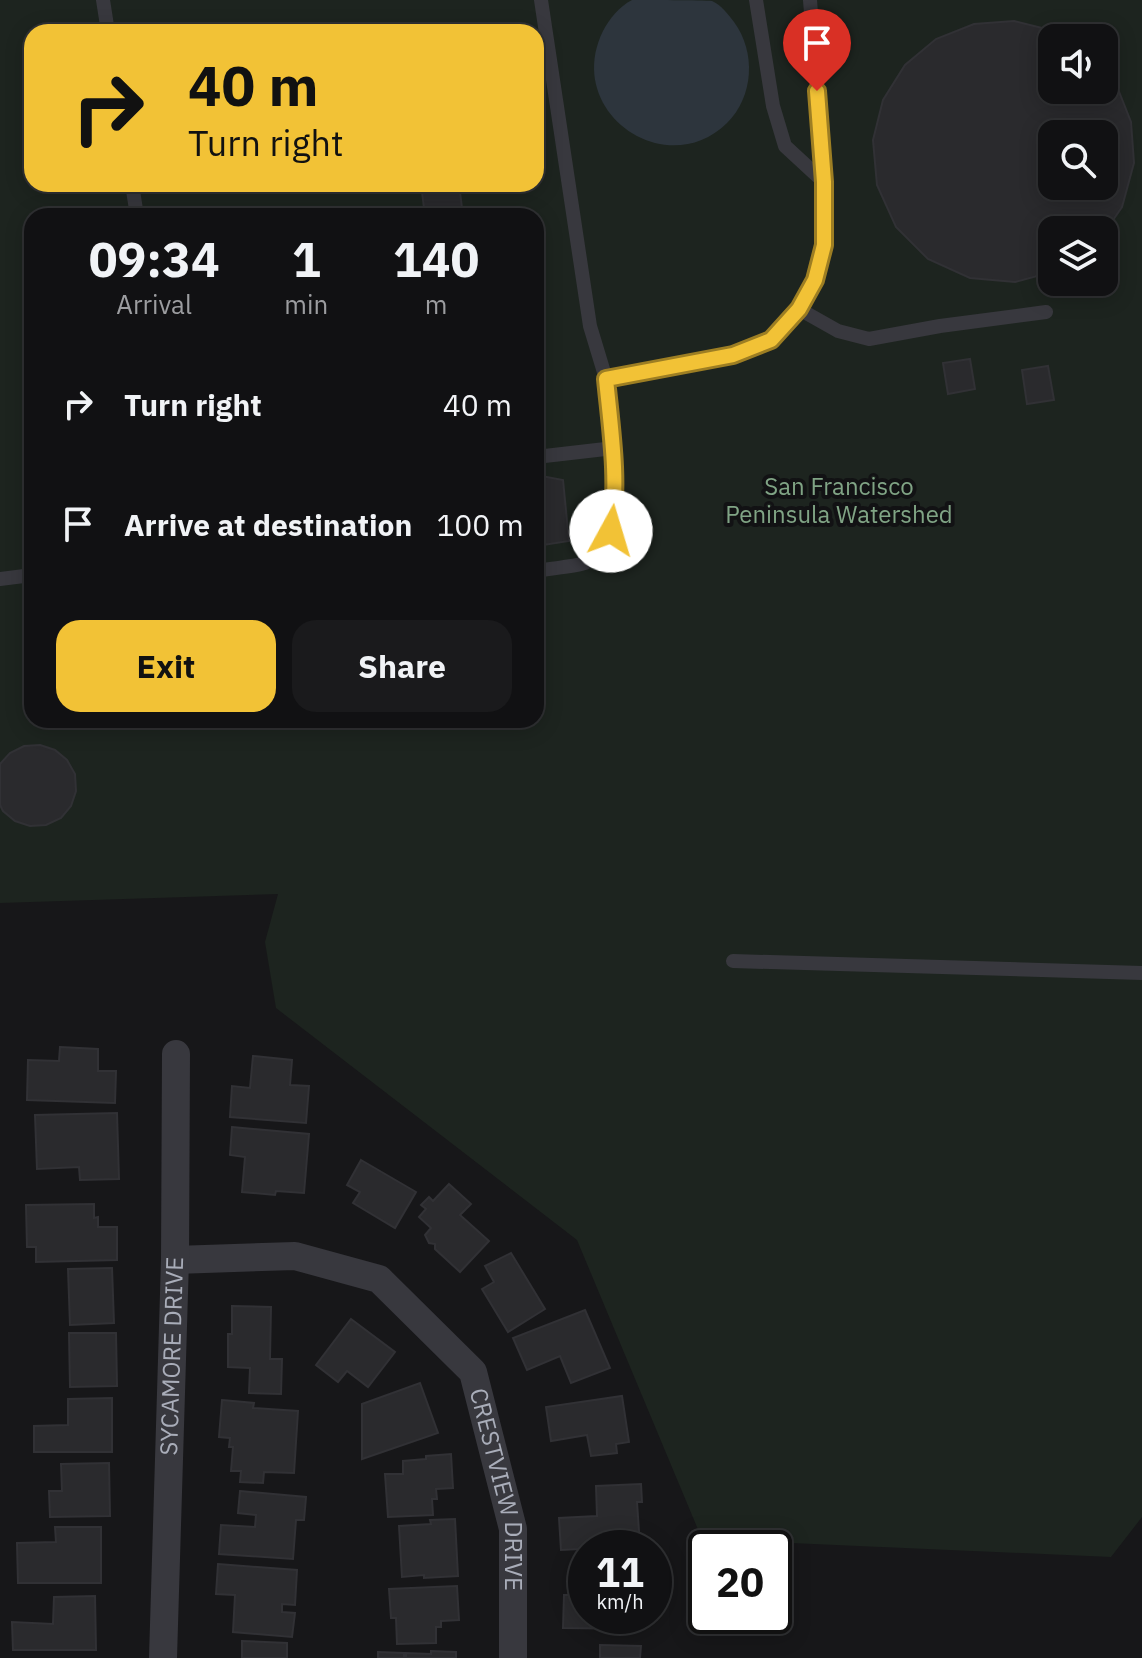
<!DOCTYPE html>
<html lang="en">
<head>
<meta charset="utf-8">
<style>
  body { margin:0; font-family:"IBM Plex Sans",sans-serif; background:#1a1a1c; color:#f1f3f6; height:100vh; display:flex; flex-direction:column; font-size:30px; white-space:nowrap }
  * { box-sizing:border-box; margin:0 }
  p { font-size:26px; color:#9c9da0 }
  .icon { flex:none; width:44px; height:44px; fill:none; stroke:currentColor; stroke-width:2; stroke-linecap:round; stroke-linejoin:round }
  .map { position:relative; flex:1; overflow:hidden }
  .details { position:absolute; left:24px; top:208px; width:520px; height:520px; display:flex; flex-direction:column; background:#111113; border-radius:24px; box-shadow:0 4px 20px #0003,0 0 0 2px #303133 }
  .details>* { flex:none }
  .banner { position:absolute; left:24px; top:24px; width:520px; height:168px; border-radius:24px; box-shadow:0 4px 20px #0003,0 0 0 2px #303133; background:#f2c236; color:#111; overflow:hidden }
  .tools { position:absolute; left:1038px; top:24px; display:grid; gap:16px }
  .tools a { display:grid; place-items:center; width:80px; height:80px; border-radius:16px; background:#111113; box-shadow:0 4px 20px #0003,0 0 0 2px #303133; font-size:40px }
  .speed { position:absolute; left:568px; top:1530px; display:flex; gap:16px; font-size:40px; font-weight:700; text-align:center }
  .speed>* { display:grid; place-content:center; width:104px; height:104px; border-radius:50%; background:#111113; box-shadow:0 4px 20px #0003,0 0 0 2px #303133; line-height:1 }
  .speed small { font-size:20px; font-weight:400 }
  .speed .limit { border:4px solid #111; border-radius:12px; background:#fff; color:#111 }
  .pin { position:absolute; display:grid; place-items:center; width:68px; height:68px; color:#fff; margin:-82px -34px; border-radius:50% 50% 50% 0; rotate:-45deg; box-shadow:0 0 8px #0007 }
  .pin .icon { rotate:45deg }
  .me { position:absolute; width:88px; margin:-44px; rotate:6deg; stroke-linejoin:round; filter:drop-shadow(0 0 6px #0008) }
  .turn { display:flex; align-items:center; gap:28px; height:168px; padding:0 32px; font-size:36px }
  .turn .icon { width:104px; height:104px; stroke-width:2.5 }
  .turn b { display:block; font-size:56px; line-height:68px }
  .eta { display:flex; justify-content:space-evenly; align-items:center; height:136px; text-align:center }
  .eta b { font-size:48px; font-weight:700; line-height:56px }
  .action { display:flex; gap:16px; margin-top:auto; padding:16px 32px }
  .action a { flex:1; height:92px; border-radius:24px; background:#f2c236; color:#111; font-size:32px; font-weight:700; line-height:92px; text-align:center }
  .action a+a { background:#1a1a1c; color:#f1f3f6 }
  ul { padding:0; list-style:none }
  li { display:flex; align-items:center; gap:24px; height:120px; padding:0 32px }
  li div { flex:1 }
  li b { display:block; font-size:30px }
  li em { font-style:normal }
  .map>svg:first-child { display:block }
  .green { fill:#1d241f; fill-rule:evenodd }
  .water { fill:#2d353d }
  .building { fill:#2a2a2d; stroke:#313135; stroke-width:2; fill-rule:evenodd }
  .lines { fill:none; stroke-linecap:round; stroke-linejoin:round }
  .lane { stroke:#38383e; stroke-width:14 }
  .street { stroke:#38383e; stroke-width:28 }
  .route-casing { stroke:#9d7e23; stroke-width:20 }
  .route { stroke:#f2c236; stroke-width:14 }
  .labels { text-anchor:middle; stroke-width:8; stroke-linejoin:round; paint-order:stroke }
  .park-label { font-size:24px; fill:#80a485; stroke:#121214 }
  .street-label { font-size:24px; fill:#a9adb9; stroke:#121214 }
</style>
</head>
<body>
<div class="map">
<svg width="1142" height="1658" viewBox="0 0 1142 1658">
  <rect width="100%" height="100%" fill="#171719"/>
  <path class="green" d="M0 0H1142V1517L1111 1557 702 1539 577 1240 276 1008 265 942 278 894 0 903ZM32 32H536V184H32ZM1052 38H1104V90H1052ZM1052 134H1104V186H1052ZM32 216H536V720H32ZM1052 230H1104V282H1052Z"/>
  <path class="water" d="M632 0C647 0 702 0 712 1 721 5 728 14 734 22 756 52 754 96 727 123 666 183 563 112 603 31 609 19 620 6 632 0Z"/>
  <g class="building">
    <path d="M1014 21 1054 31 1066 38H1052V90H1104V70L1116 84 1131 122 1134 163 1122 207 1104 233V230H1052V272L1015 282 970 278 928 259 896 227 877 185 873 140 883 100 905 65 936 39 974 24ZM1052 134H1104V186H1052Z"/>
    <polygon points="421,184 459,184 463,216 425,216"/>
    <polygon points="970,359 975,389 948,394 943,363"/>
    <polygon points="1048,366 1054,400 1027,404 1022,370"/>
    <polygon points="536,475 563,480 569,541 536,546"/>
    <polygon points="40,745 55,750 67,760 75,774 76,791 71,806 61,818 46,825 30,826 15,821 3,811 0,805 0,764 10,753 24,746"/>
    <polygon points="60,1047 98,1049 98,1071 116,1071 115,1103 27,1100 28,1060 59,1061"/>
    <polygon points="253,1056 292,1060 290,1085 309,1086 306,1123 230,1117 232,1086 250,1088"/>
    <polygon points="117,1113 119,1179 80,1180 79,1167 37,1169 35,1115"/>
    <polygon points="232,1127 309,1134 304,1193 276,1191 275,1195 242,1192 245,1157 230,1155"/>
    <polygon points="361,1160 416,1192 395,1228 353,1203 360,1192 347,1185"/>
    <polygon points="449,1184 471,1204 460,1215 489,1241 460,1272 435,1249 435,1244 429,1243 425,1235 431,1228 419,1217 426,1209 421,1205 429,1197 433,1201"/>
    <polygon points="94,1204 94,1218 98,1217 98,1227 117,1227 117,1260 36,1262 36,1247 27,1247 26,1205"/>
    <polygon points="511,1253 545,1309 508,1332 482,1289 494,1282 485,1266"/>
    <polygon points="112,1268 114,1323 70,1325 68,1269"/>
    <polygon points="232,1306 271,1307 270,1359 282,1359 281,1394 249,1393 250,1368 228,1367 228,1334 232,1334"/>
    <polygon points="585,1310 610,1368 571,1383 560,1356 527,1370 513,1338"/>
    <polygon points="351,1319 395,1352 368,1387 347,1371 338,1382 316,1365"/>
    <polygon points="69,1333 116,1333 117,1386 70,1387"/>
    <polygon points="420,1383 438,1433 362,1459 362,1404"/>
    <polygon points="622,1396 629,1442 616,1444 617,1453 591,1456 587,1435 551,1441 546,1407"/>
    <polygon points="112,1398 112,1452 34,1452 34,1426 68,1425 68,1399"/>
    <polygon points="222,1400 254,1403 253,1408 298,1411 294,1473 264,1472 263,1483 240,1482 241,1471 231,1471 233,1447 229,1447 230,1438 219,1437"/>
    <polygon points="451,1454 453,1488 436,1489 437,1499 432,1499 433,1515 388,1517 385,1474 403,1474 403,1461 426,1459 426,1456"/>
    <polygon points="109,1463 110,1516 50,1517 49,1491 62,1491 61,1464"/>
    <polygon points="641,1484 642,1502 637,1502 640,1546 561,1550 559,1518 597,1516 596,1486"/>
    <polygon points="240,1491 306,1497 304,1520 296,1520 293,1559 219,1554 221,1525 255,1527 256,1515 238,1513"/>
    <polygon points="455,1519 458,1576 424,1578 424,1575 402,1577 399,1526 431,1524 430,1520"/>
    <polygon points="55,1527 101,1527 101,1583 18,1583 17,1543 56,1542"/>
    <polygon points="218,1564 297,1570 295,1605 282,1604 282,1612 295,1613 292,1637 233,1632 235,1595 216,1594"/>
    <polygon points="457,1586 459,1620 441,1621 441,1627 436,1627 436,1643 397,1644 396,1618 391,1618 389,1589"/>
    <polygon points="564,1595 586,1595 586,1616 641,1616 641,1629 563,1628"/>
    <polygon points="95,1596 96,1650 13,1650 12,1622 53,1624 54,1597"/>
    <polygon points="242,1641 287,1643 287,1658 242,1658"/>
    <polygon points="600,1645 641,1646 640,1658 600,1658"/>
    <polygon points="431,1651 456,1652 456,1658 406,1658 406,1653 431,1654"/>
    <polygon points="378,1652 404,1653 404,1658 378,1658"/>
  </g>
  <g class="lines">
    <g class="lane">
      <polyline points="103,0 108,32"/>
      <polyline points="541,0 590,326 606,379"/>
      <polyline points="756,0 773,106 785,146 824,182"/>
      <polyline points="132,184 137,216"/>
      <polyline points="799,309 838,331 869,339 940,326 1046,312"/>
      <polyline points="536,457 614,448"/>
      <path d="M536 571C547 569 577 566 585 563 586 562 594 555 595 554 630 521 611 423 606 379L733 355 771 340 799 309 815 280 824 245V182L810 0"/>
      <polyline points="0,579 32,575"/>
      <polyline points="733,961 1142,973"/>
    </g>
    <g class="street">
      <path id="s1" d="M175 1260 295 1256 379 1279 473 1372 513 1529V1658"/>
      <path id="s2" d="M163 1658 175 1260 176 1054"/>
    </g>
  </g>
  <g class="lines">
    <g class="route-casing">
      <path id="route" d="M611 531C619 480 611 430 606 379L733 355 771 340 799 309 815 280 824 245V182L817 91"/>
    </g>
    <use href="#route" class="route"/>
  </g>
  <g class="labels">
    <g class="park-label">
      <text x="839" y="495">San Francisco<tspan x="839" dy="28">Peninsula Watershed</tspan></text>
    </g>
    <g class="street-label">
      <text dy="8" stroke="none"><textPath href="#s2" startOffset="302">SYCAMORE DRIVE</textPath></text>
      <text dy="8" stroke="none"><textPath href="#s1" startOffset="460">CRESTVIEW DRIVE</textPath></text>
    </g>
  </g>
</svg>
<div class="tools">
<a><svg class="icon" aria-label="sound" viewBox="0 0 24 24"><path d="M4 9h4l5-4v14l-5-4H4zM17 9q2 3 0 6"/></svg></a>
<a><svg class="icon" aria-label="search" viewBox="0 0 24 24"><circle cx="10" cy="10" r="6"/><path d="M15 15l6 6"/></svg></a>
<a><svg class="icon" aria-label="layers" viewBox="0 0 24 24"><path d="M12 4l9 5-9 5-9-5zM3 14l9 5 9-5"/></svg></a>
</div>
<div class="speed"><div>11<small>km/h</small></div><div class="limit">20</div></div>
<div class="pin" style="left:817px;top:91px;background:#d93025"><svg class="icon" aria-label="arrive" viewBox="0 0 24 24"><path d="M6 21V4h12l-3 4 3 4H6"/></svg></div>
<svg class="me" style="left:611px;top:531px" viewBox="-20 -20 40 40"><circle r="19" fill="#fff"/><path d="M0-13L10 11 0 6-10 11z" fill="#f2c236"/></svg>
<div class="banner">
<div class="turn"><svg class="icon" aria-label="right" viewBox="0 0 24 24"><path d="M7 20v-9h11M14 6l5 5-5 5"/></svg><div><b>40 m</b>Turn right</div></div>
</div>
<section class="details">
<div class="eta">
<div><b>09:34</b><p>Arrival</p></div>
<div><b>1</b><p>min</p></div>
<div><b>140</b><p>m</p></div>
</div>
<ul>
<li><svg class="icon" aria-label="right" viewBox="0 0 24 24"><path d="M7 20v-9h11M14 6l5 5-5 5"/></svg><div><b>Turn right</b></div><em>40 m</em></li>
<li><svg class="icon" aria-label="arrive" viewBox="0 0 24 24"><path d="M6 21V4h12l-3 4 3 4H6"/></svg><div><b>Arrive at destination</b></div><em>100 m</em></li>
</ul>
<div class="action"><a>Exit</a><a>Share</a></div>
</section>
</div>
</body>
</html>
